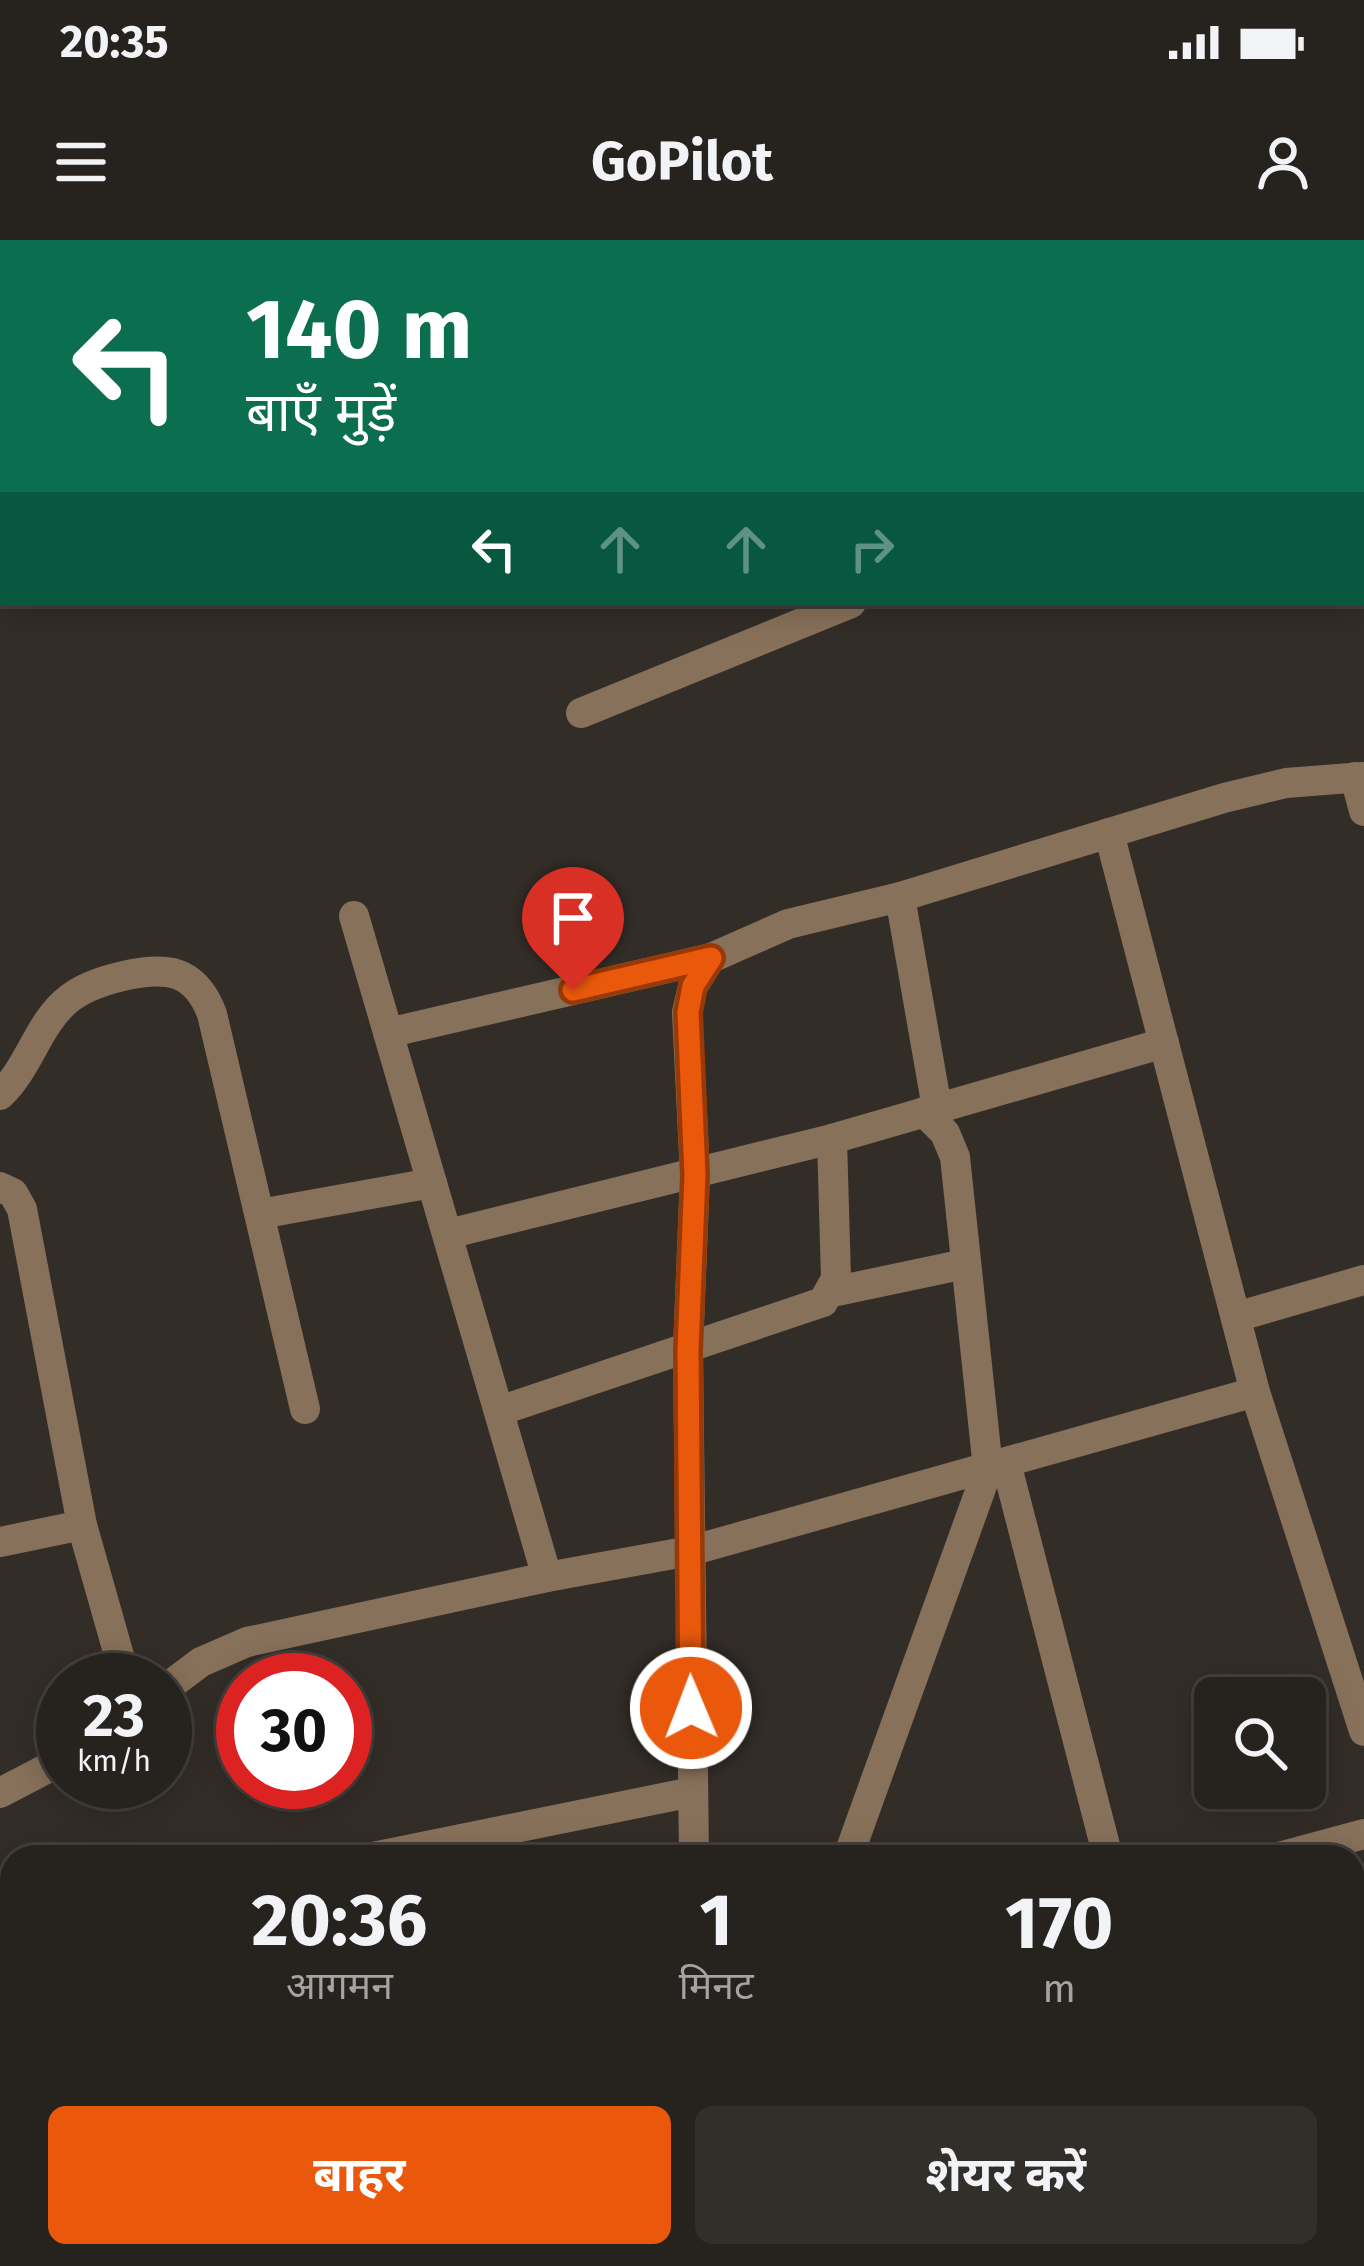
<!DOCTYPE html>
<html lang="hi">
<head>
<meta charset="utf-8">
<style>
  body { margin:0; font-family:"Fira Sans","Noto Sans Devanagari",sans-serif; background:#322f2b; color:#f1f3f6; height:100vh; display:flex; flex-direction:column; font-size:45px; white-space:nowrap }
  * { box-sizing:border-box; margin:0 }
  p { font-size:39px; color:#a4a4a4 }
  .icon { flex:none; width:66px; height:66px; fill:none; stroke:currentColor; stroke-width:2; stroke-linecap:round; stroke-linejoin:round }
  .map { position:relative; flex:1; overflow:hidden }
  .sheet { position:absolute; left:0px; top:1605px; width:1365px; height:423px; display:flex; flex-direction:column; background:#26221e; border-radius:36px 36px 0 0; box-shadow:0 6px 30px #0003,0 0 0 3px #423f3c }
  .sheet>* { flex:none }
  .top-card { position:absolute; left:0px; top:0px; width:1365px; height:366px; box-shadow:0 6px 30px #0003,0 0 0 3px #423f3c; background:#0b6e4f; color:#fff; overflow:hidden }
  .fabs { position:absolute; left:1194px; top:1437px; display:grid; gap:24px }
  .fabs a { display:grid; place-items:center; width:132px; height:132px; border-radius:18px; background:#26221e; box-shadow:0 6px 30px #0003,0 0 0 3px #423f3c; font-size:60px }
  .speed { position:absolute; left:36px; top:1413px; display:flex; gap:24px; font-size:60px; font-weight:700; text-align:center }
  .speed>* { display:grid; place-content:center; width:156px; height:156px; border-radius:50%; background:#26221e; box-shadow:0 6px 30px #0003,0 0 0 3px #423f3c; line-height:1 }
  .speed small { font-size:30px; font-weight:400 }
  .speed .limit { border:18px solid #d22; background:#fff; color:#111 }
  .pin { position:absolute; display:grid; place-items:center; width:102px; height:102px; color:#fff; margin:-123px -51px; border-radius:50% 50% 50% 0; rotate:-45deg; box-shadow:0 0 12px #0007 }
  .pin .icon { rotate:45deg }
  .me { position:absolute; width:132px; margin:-66px; rotate:359deg; stroke-linejoin:round; filter:drop-shadow(0 0 9px #0008) }
  .turn { display:flex; align-items:center; gap:42px; height:252px; padding:0 48px; font-size:54px }
  .turn .icon { width:156px; height:156px; stroke-width:2.5 }
  .turn b { display:block; font-size:84px; line-height:102px }
  .lanes { display:flex; align-items:center; height:114px; padding:0 48px; background:#0003; justify-content:center; gap:60px; direction:ltr }
  .lanes .off { opacity:.35 }
  .eta { display:flex; justify-content:space-evenly; align-items:center; height:204px; text-align:center }
  .eta b { font-size:72px; font-weight:700; line-height:84px }
  .action { display:flex; gap:24px; margin-top:auto; padding:24px 48px }
  .action a { flex:1; height:138px; border-radius:18px; background:#ea580c; color:#fff; font-size:48px; font-weight:700; line-height:138px; text-align:center }
  .action a+a { background:#322f2b; color:#f1f3f6 }
  .status { display:flex; justify-content:space-between; align-items:center; height:84px; padding:0 60px; background:#26221e; direction:ltr }
  .status svg { height:33px; fill:currentColor }
  header { display:flex; justify-content:space-between; align-items:center; height:156px; padding:0 48px; background:#26221e; font-size:54px; font-weight:700 }
  .map>svg:first-child { display:block }
  .lines { fill:none; stroke-linecap:round; stroke-linejoin:round }
  .minor { stroke:#88715a; stroke-width:30 }
  .route-casing { stroke:#983908; stroke-width:30 }
  .route { stroke:#ea580c; stroke-width:21 }
</style>
</head>
<body>
<div class="status"><b>20:35</b><svg viewBox="0 0 49 12"><path d="M0 12V9h3v3zM5 12V6h3v6zM10 12V3h3v9zM15 12V0h3v12zM26 1h20v11H26zM47 4h2v5h-2z"/></svg></div>
<header><svg class="icon" aria-label="menu" viewBox="0 0 24 24"><path d="M4 6h16M4 12h16M4 18h16"/></svg>GoPilot<svg class="icon" aria-label="person" viewBox="0 0 24 24"><circle cx="12" cy="8" r="4"/><path d="M4 21q1-7 8-7t8 7"/></svg></header>
<div class="map">
<svg width="1364" height="2026" viewBox="0 0 1364 2026">
  <rect width="100%" height="100%" fill="#332d28"/>
  <g class="lines">
    <g class="minor">
      <polyline points="929,0 930,3"/>
      <polyline points="1230,0 1231,3"/>
      <polyline points="1125,3 1133,0"/>
      <polyline points="581,473 851,363"/>
      <polyline points="1355,537 1364,571"/>
      <polyline points="1109,593 1255,1152 1364,1491"/>
      <polyline points="900,657 937,868"/>
      <polyline points="354,676 547,1337"/>
      <polyline points="388,793 711,718"/>
      <path d="M0 855C29 827 37 788 64 763 80 748 102 741 123 736 166 726 195 729 212 774L305 1169"/>
      <polyline points="0,947 13,953 22,969 82,1285"/>
      <polyline points="260,974 432,943"/>
      <polyline points="448,994 832,899 1164,803"/>
      <polyline points="832,1052 965,1024"/>
      <polyline points="1236,1077 1364,1040"/>
      <polyline points="499,1171 823,1062 836,1039 832,899"/>
      <polyline points="1006,1223 1108,1617"/>
      <polyline points="0,1302 82,1285 126,1440"/>
      <polyline points="165,1449 201,1422 247,1402 547,1337 690,1311 1255,1152"/>
      <polyline points="0,1553 63,1520"/>
      <polyline points="373,1617 692,1552"/>
      <polyline points="694,1617 688,1110 695,935 687,772 693,746 711,718 788,684 900,657 1224,558 1286,543 1364,537"/>
      <polyline points="848,1617 988,1229 955,917 945,893 924,872"/>
      <polyline points="1279,1617 1364,1594"/>
      <polyline points="82,2016 84,2026"/>
      <polyline points="402,2016 407,2026"/>
      <polyline points="597,2016 600,2026"/>
      <polyline points="794,2016 796,2026"/>
      <polyline points="927,2016 930,2026"/>
      <polyline points="1105,2016 1107,2026"/>
      <polyline points="1280,2016 1282,2026"/>
      <polyline points="344,2026 354,2016"/>
    </g>
  </g>
  <g class="lines">
    <g class="route-casing">
      <polyline id="route" points="573,750 711,718 693,746 688,772 695,935 688,1110 691,1468"/>
    </g>
    <use href="#route" class="route"/>
  </g>
</svg>
<div class="fabs">
<a><svg class="icon" aria-label="search" viewBox="0 0 24 24"><circle cx="10" cy="10" r="6"/><path d="M15 15l6 6"/></svg></a>
</div>
<div class="speed"><div>23<small>km/h</small></div><div class="limit">30</div></div>
<div class="pin" style="left:573px;top:750px;background:#d93025"><svg class="icon" aria-label="arrive" viewBox="0 0 24 24"><path d="M6 21V4h12l-3 4 3 4H6"/></svg></div>
<svg class="me" style="left:691px;top:1468px" viewBox="-20 -20 40 40"><circle r="17" fill="#ea580c" stroke="#fff" stroke-width="3"/><path d="M0-11L8 9 0 5-8 9z" fill="#fff"/></svg>
<div class="top-card">
<div class="turn"><svg class="icon" aria-label="left" viewBox="0 0 24 24"><path d="M17 20v-9H6M10 6l-5 5 5 5"/></svg><div><b>140 m</b>बाएँ मुड़ें</div></div>
<div class="lanes"><svg class="icon" aria-label="left" viewBox="0 0 24 24"><path d="M17 20v-9H6M10 6l-5 5 5 5"/></svg><svg class="icon off" aria-label="ahead" viewBox="0 0 24 24"><path d="M12 20V5M6 11l6-6 6 6"/></svg><svg class="icon off" aria-label="ahead" viewBox="0 0 24 24"><path d="M12 20V5M6 11l6-6 6 6"/></svg><svg class="icon off" aria-label="right" viewBox="0 0 24 24"><path d="M7 20v-9h11M14 6l5 5-5 5"/></svg></div>
</div>
<section class="sheet">
<div class="eta">
<div><b>20:36</b><p>आगमन</p></div>
<div><b>1</b><p>मिनट</p></div>
<div><b>170</b><p>m</p></div>
</div>
<div class="action"><a>बाहर</a><a>शेयर करें</a></div>
</section>
</div>
</body>
</html>
